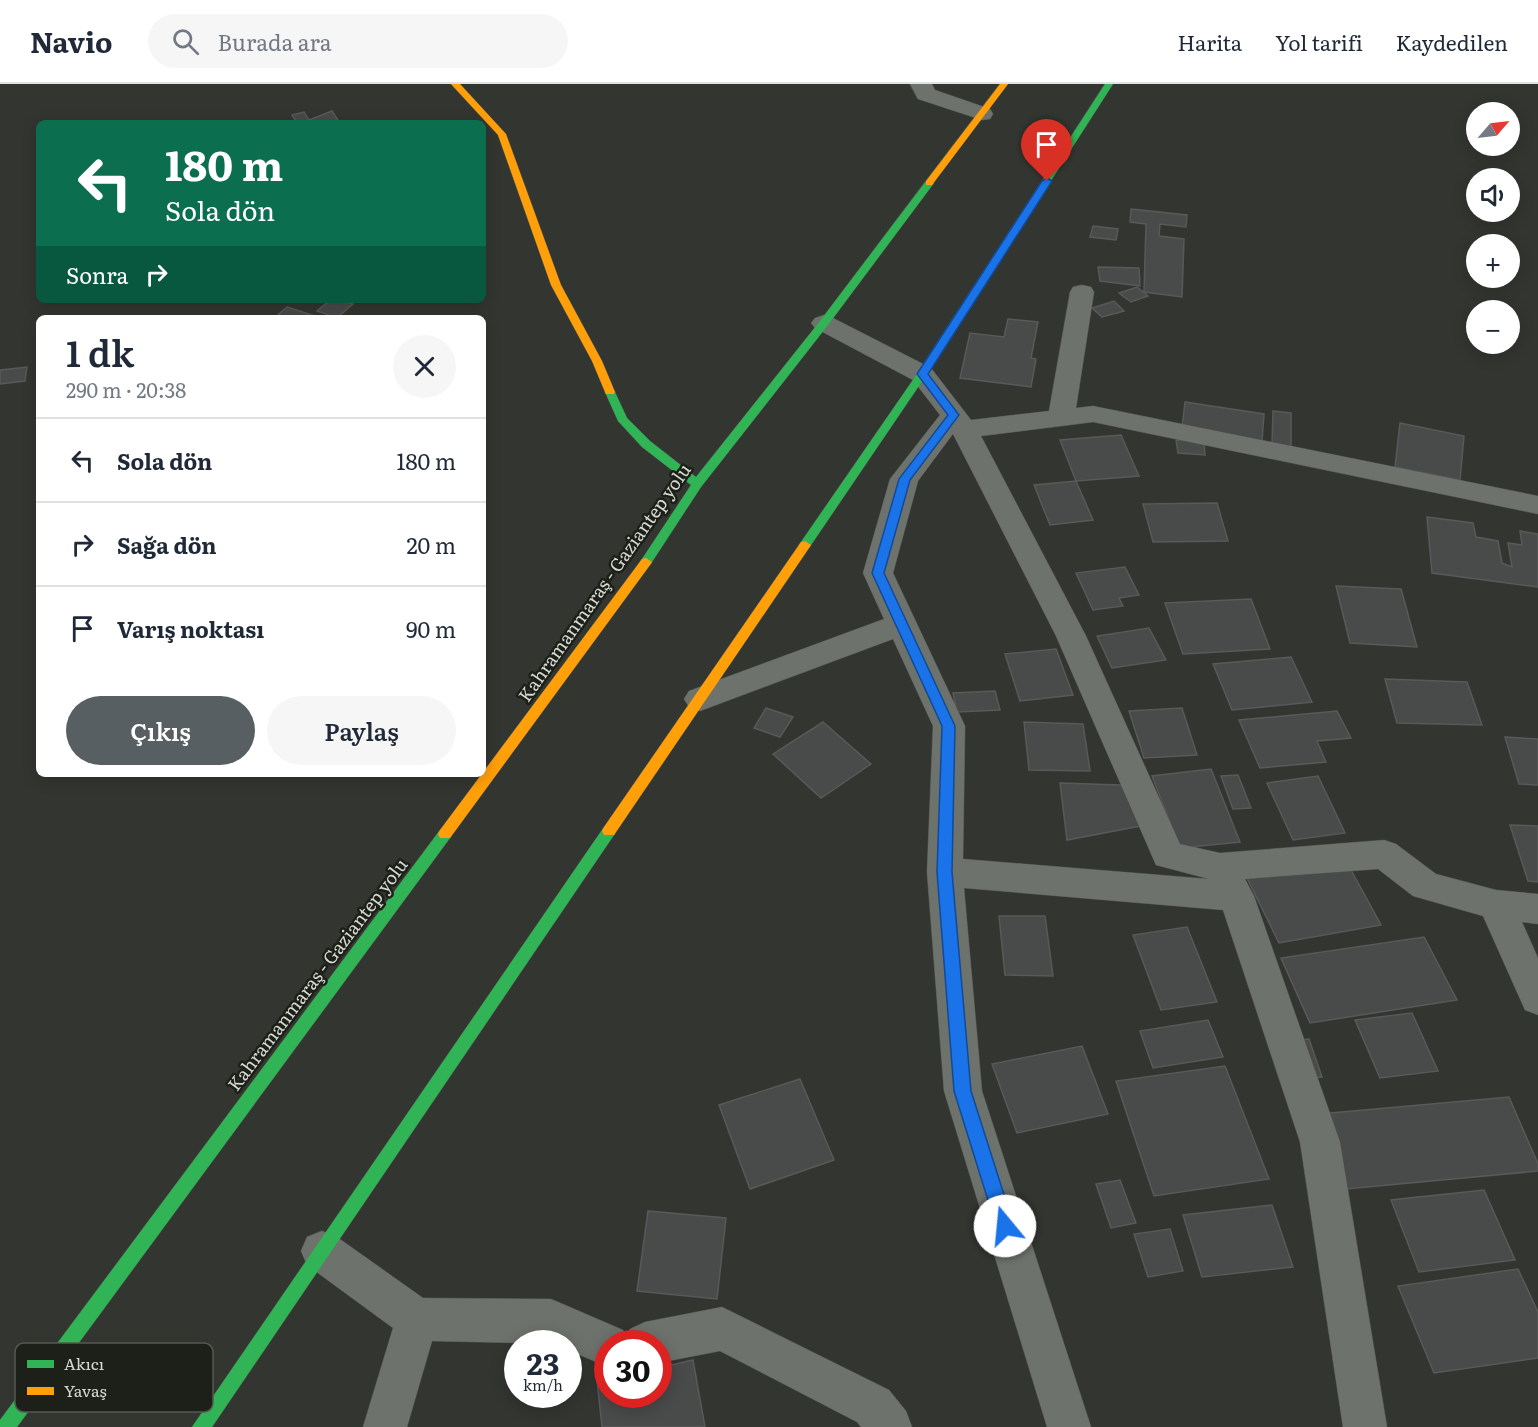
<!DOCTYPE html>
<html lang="tr">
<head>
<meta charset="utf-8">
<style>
  body { margin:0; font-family:Literata,serif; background:#f6f6f7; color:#1f2937; height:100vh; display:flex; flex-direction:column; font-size:22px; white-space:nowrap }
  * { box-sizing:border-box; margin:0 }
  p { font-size:20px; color:#747a83 }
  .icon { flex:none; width:33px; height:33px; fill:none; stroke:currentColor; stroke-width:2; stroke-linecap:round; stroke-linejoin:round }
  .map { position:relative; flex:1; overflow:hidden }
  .details { position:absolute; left:36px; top:231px; width:450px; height:462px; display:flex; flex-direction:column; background:#fff; border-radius:9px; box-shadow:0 3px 15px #0003 }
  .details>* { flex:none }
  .hud { position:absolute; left:36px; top:36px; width:450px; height:183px; border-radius:9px; box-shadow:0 3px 15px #0003; background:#0b6e4f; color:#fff; overflow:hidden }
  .needle { width:39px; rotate:62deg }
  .fabs { position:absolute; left:1466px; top:18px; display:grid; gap:12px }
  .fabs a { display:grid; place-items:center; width:54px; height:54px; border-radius:50%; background:#fff; box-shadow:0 3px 15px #0003; font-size:30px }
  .speed { position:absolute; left:504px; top:1246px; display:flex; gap:12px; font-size:30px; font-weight:700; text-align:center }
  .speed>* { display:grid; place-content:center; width:78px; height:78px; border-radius:50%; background:#fff; box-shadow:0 3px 15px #0003; line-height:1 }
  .speed small { font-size:15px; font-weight:400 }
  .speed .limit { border:9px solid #d22; background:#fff; color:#111 }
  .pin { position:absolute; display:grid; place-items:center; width:51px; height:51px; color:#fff; margin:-62px -26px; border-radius:50% 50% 50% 0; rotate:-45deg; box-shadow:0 0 6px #0007 }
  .pin .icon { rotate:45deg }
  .me { position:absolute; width:66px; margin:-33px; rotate:343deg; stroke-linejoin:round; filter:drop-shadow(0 0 4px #0008) }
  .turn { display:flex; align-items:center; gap:21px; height:126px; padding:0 30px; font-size:27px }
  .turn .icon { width:78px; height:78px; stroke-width:2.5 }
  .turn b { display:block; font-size:42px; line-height:51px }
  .then { display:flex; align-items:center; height:57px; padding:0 30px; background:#0003; gap:12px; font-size:22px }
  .round { display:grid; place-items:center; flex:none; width:63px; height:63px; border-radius:32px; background:#f6f6f7 }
  .summary { display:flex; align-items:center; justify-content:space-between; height:102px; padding:0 30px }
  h1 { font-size:36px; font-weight:600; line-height:45px }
  .cta { display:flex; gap:12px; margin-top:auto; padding:12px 30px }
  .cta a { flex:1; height:69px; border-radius:36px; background:#575f63; color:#fff; font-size:24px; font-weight:600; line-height:69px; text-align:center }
  .cta a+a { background:#f6f6f7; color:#1f2937 }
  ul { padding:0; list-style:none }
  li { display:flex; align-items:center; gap:18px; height:84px; padding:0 30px; border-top:2px solid #e0e1e3 }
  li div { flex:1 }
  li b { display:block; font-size:22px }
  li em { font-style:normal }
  header { display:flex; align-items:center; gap:36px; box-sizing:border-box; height:84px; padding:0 30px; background:#fff; border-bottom:2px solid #e0e1e3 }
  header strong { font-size:28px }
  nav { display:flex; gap:33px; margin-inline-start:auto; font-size:21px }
  .search { width:420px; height:54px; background:#f6f6f7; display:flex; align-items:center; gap:15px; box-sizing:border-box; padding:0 21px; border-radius:33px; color:#747a83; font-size:22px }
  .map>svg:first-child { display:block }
  .building { fill:#494a4a; stroke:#585958; stroke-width:1.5 }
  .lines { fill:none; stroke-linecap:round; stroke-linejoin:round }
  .street-casing { stroke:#50524d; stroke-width:1 }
  .fast-casing { stroke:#50524d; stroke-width:1 }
  .slow-casing { stroke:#50524d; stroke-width:1 }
  .street { fill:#6e726c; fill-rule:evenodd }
  .fast { fill:#30b455; fill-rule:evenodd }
  .slow { fill:#ff9f0a; fill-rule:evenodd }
  .route { fill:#1a73e8; stroke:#114b97; stroke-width:1.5 }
  .labels { text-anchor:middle; stroke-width:5; stroke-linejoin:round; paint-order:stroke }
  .street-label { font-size:18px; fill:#d5d9d0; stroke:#1c2019 }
  .key { fill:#1c2019; stroke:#545850; stroke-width:1.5 }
  .key-label { font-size:16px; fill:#d5d9d0 }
</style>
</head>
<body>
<header>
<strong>Navio</strong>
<div class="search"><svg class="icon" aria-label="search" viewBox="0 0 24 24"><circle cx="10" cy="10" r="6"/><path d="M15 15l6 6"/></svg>Burada ara</div>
<nav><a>Harita</a><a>Yol tarifi</a><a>Kaydedilen</a></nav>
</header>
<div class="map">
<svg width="1538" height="1343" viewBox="0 0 1538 1343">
  <rect width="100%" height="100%" fill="#333630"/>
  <g class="building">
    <polygon points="332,27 340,39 297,39 292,31 304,28 309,36"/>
    <polygon points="1131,125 1187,131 1186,143 1160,140 1159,152 1184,155 1182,213 1144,208 1146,140 1130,138"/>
    <polygon points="1093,142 1118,145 1116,156 1090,153"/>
    <polygon points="1098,183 1139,184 1140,202 1100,197"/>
    <polygon points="1137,203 1148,212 1131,218 1119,209"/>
    <polygon points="330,216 341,216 353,220 337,234 317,227"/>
    <polygon points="1114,217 1124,227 1102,233 1092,224"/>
    <polygon points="287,223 321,234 274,234"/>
    <polygon points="1008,235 1038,238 1031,274 1036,275 1031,303 960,294 970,249 1004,253"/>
    <polygon points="27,283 25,297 0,300 0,286"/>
    <polygon points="1185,318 1264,330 1262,357 1182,344"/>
    <polygon points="1273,327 1291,329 1291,363 1272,360"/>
    <polygon points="1400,339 1464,352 1460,396 1395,383"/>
    <polygon points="1121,351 1139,392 1076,397 1060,356"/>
    <polygon points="1176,356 1204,358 1205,371 1178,369"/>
    <polygon points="1076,397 1093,436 1050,441 1034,401"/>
    <polygon points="1217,419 1228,457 1153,458 1143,420"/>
    <polygon points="1427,433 1473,439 1476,453 1498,457 1502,479 1512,483 1508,459 1522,461 1520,447 1538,450 1538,503 1432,489"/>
    <polygon points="1125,483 1139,511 1119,514 1123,522 1093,526 1076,489"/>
    <polygon points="1336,502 1401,505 1417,563 1350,559"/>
    <polygon points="1251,515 1270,565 1183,570 1165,519"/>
    <polygon points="1149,544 1166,576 1112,584 1097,552"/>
    <polygon points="1056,565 1073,611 1020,617 1005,570"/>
    <polygon points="1291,573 1312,618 1232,626 1213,580"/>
    <polygon points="1385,595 1467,598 1482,641 1397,639"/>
    <polygon points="995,607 1000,626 957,628 953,609"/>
    <polygon points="766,624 793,633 780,653 754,644"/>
    <polygon points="1182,624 1197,671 1144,674 1129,627"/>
    <polygon points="1337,627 1351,654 1317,657 1326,678 1260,684 1239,636"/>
    <polygon points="823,638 871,680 821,714 773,670"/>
    <polygon points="1024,638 1083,640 1090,687 1029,686"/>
    <polygon points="1505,653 1538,655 1538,701 1519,700"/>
    <polygon points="1211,685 1240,758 1180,764 1152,692"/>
    <polygon points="1238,691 1251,724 1233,725 1221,692"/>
    <polygon points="1318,692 1345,749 1293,756 1267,699"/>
    <polygon points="1060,699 1121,701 1141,742 1067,756"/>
    <polygon points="1510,741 1538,742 1538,798 1528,797"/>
    <polygon points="1345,775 1381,841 1279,859 1246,792"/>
    <polygon points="999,832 1045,832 1053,892 1005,891"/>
    <polygon points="1187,843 1217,918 1161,926 1133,851"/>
    <polygon points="1424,853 1457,916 1310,939 1281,874"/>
    <polygon points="1412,929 1438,987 1380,994 1355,936"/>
    <polygon points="1208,936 1223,973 1153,984 1140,947"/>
    <polygon points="1309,955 1322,993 1304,995 1290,957"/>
    <polygon points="1082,962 1108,1030 1017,1049 992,980"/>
    <polygon points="1225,982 1269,1095 1154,1112 1116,997"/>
    <polygon points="800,995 834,1076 750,1105 719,1021"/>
    <polygon points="1509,1013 1538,1080 1538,1087 1346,1105 1320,1030"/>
    <polygon points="1120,1096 1136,1139 1111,1144 1096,1100"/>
    <polygon points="1484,1106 1515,1176 1419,1188 1391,1116"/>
    <polygon points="1272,1121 1293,1183 1202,1193 1183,1131"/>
    <polygon points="648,1127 726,1134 717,1215 637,1207"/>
    <polygon points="1170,1145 1183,1187 1148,1193 1134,1150"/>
    <polygon points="1518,1185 1538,1228 1538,1274 1434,1289 1398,1202"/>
    <polygon points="693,1276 705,1343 602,1343 597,1296 608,1294 608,1311 658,1311 658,1284"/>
  </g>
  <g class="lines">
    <g class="street-casing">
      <g id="street">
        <polygon points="910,0 932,0 935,6 990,25 993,30 990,35 982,36 918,15"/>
        <path d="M1082 201 1091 203 1094 208 1076 324 1093 322 1538 412V430L1093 338 981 352 1086 552 1180 760 1220 769 1384 756 1396 760 1436 790 1496 806 1538 810V840L1522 838 1538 874V931L1525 926 1483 832 1413 812 1378 785 1245 795 1254 812 1340 1058 1387 1343H1343L1300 1058 1223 826 964 804 982 1007 1091 1343H1047L944 1007 927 788 933 642 893 555 700 627 689 623 684 615 689 607 884 535 863 489 890 395 940 331 913 296 815 244 811 239 815 234 824 231 833 234 931 284 971 336 1049 327 1070 208 1073 203ZM953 350 1056 552 1156 781 1209 795 963 775 965 642 893 489 918 397Z"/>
        <polygon points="322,1147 337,1153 423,1214 551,1215 623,1246 626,1253 630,1245 645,1238 722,1223 889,1306 906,1327 912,1343 861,1343 857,1338 720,1267 658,1279 658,1260 608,1260 608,1283 568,1266 568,1260 432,1257 407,1343 363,1343 393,1244 307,1181 301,1167 307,1153"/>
      </g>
    </g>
    <g class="fast-casing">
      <g id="fast">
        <polygon points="1105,0 1113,0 927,290 809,464 801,464 799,461 801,458 917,290"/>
        <polygon points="926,97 934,99 828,241 701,403 650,481 642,481 640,478 642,475 691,401 642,363 618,337 605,308 606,306 614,306 627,334 650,357 696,393 820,237"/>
        <polygon points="609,741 614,743 616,747 614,751 212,1343 192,1343 604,743"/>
        <polygon points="445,744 450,746 452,750 450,754 17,1343 0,1343 0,1336 440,746"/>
      </g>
    </g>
    <g class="slow-casing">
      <g id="slow">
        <polygon points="451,0 460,0 506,50 561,201 602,277 615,308 614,310 606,310 605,308 592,277 551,201 498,51"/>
        <polygon points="1000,0 1008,0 932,101 926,101 926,97"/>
        <polygon points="805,457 811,461 809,464 614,751 604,751 602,747 604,743 801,458"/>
        <polygon points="646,474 652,478 650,481 450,754 440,754 438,750 440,746 642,475"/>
      </g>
    </g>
    <use href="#street" class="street"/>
    <use href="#fast" class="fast"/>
    <use href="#slow" class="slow"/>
  </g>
  <polygon class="route" points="1047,94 1052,97 928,290 959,331 910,396 884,489 955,642 952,788 971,1007 1014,1142 1011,1147 1005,1150 999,1147 996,1142 954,1007 937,788 942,642 872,489 899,395 948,331 917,290 1042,97"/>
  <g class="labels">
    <g class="street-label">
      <text transform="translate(605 499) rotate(-55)" y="6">Kahramanmaraş - Gaziantep yolu</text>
      <text transform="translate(318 891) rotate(-53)" y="6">Kahramanmaraş - Gaziantep yolu</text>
    </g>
  </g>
  <rect x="15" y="1259" width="198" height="69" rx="9" class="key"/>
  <rect x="27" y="1276" width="27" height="8" fill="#30b455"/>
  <rect x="27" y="1303" width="27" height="8" fill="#ff9f0a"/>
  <g class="key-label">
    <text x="64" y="1286">Akıcı</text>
    <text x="64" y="1313">Yavaş</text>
  </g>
</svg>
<div class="fabs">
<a><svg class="needle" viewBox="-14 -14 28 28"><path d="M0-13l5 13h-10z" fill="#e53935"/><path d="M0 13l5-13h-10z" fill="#747a83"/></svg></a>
<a><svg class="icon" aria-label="sound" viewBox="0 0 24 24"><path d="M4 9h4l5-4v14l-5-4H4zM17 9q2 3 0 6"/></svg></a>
<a>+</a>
<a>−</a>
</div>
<div class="speed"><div>23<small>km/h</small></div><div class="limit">30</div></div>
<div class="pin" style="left:1047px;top:97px;background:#d93025"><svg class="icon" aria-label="arrive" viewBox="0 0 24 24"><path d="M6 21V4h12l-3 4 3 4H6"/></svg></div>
<svg class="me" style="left:1005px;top:1142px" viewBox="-20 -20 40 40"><circle r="19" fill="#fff"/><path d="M0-13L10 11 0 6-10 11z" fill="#1a73e8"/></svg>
<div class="hud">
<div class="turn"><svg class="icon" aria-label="left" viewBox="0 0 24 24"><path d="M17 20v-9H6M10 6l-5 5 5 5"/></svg><div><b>180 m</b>Sola dön</div></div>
<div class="then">Sonra<svg class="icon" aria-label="right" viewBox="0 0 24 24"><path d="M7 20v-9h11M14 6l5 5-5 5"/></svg></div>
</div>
<section class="details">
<div class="summary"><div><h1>1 dk</h1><p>290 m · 20:38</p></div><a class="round"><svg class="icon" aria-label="close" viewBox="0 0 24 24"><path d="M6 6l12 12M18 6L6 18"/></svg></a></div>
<ul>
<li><svg class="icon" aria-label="left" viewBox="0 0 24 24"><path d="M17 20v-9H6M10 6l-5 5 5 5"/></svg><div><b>Sola dön</b></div><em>180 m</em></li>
<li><svg class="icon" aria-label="right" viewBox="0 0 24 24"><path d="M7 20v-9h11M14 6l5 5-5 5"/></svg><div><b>Sağa dön</b></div><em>20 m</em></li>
<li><svg class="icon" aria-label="arrive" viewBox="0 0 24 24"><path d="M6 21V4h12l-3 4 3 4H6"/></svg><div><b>Varış noktası</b></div><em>90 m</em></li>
</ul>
<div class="cta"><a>Çıkış</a><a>Paylaş</a></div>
</section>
</div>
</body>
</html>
